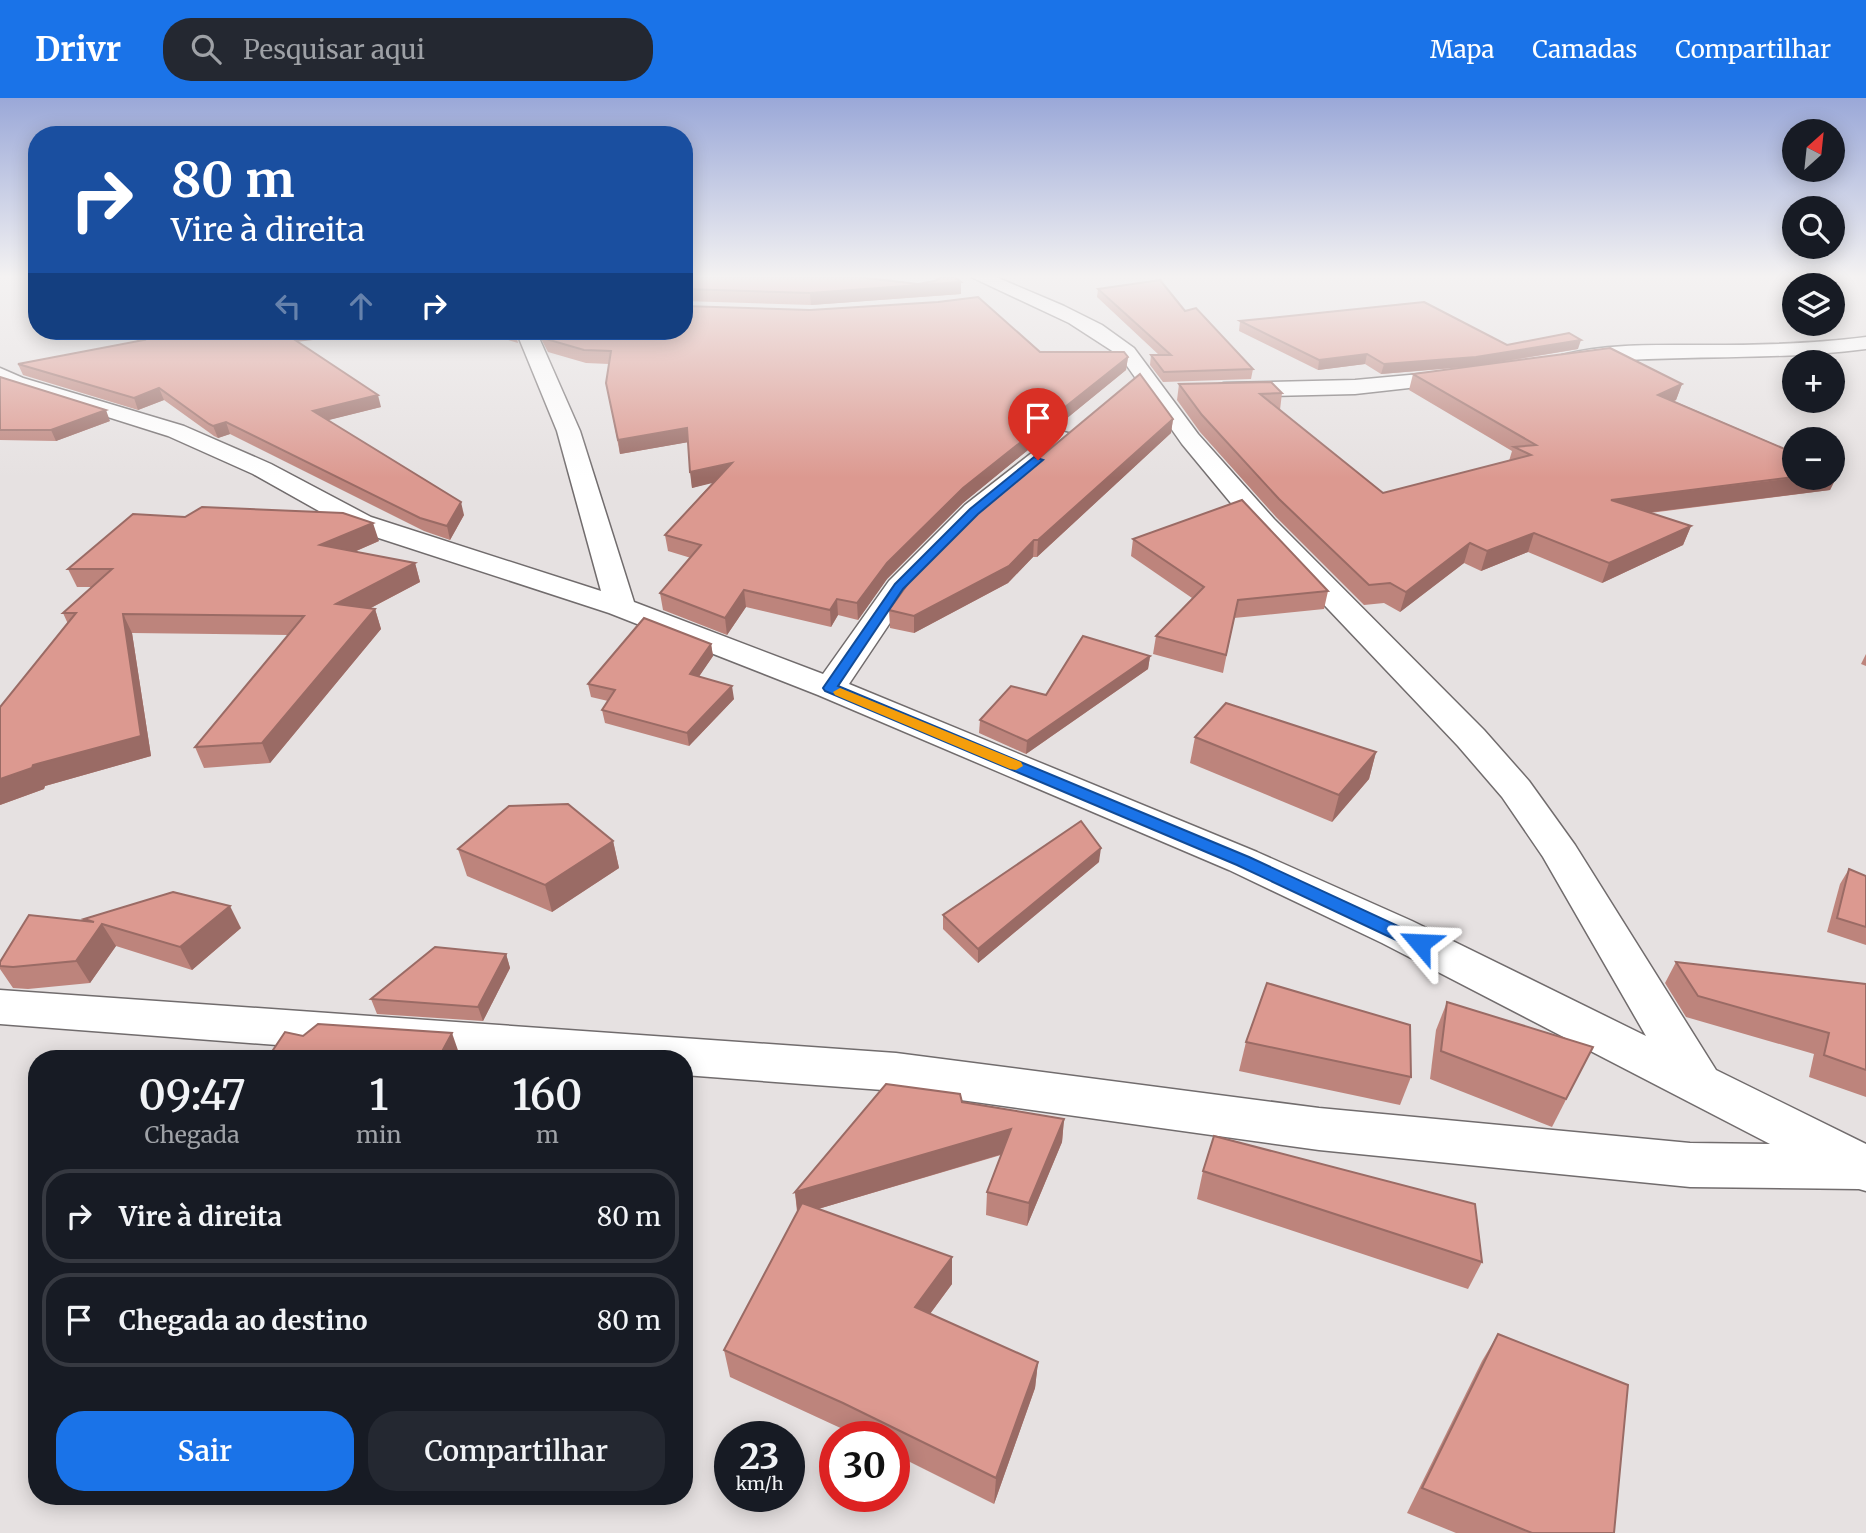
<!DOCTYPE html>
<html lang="pt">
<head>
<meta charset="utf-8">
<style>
  body { margin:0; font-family:Merriweather,serif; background:#242831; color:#f1f3f6; height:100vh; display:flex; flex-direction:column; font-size:26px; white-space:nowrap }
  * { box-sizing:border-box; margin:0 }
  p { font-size:23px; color:#9ea1a6 }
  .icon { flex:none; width:38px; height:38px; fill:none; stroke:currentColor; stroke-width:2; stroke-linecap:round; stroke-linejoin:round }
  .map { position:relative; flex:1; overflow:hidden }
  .sheet { position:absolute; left:28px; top:952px; width:665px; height:455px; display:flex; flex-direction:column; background:#171b24; border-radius:28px; box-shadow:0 4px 18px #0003 }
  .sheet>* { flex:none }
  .banner { position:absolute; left:28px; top:28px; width:665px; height:214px; border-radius:28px; box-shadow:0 4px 18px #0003; background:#1a4fa0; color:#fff; overflow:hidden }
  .needle { width:46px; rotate:27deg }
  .controls { position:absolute; left:1782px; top:21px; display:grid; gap:14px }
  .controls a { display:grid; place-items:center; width:63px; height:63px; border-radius:50%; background:#171b24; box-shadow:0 4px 18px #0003; font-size:35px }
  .speed { position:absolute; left:714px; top:1323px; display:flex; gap:14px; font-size:35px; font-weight:700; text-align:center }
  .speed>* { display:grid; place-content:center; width:91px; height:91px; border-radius:50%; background:#171b24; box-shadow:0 4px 18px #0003; line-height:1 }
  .speed small { font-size:18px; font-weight:400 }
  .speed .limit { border:10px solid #d22; background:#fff; color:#111 }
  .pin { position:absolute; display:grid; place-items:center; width:60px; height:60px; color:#fff; margin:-72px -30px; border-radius:50% 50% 50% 0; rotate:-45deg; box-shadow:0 0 7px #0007 }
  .pin .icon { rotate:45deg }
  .me { position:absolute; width:77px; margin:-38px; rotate:296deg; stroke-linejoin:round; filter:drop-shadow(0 0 5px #0008) }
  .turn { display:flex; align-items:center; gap:24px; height:147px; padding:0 28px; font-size:32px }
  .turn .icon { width:91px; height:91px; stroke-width:2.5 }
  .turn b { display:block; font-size:49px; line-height:60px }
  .lanes { display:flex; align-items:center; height:66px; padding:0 28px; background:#0003; justify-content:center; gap:35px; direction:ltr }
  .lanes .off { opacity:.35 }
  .eta { display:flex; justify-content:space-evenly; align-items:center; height:119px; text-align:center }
  .eta b { font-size:42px; font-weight:600; line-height:49px }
  .button { display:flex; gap:14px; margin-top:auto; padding:14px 28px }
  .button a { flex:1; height:80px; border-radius:28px; background:#1a73e8; color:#fff; font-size:28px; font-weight:600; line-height:80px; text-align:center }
  .button a+a { background:#242831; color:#f1f3f6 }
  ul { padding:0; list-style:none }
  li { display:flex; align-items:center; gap:21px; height:94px; margin:0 14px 10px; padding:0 14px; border:4px solid #363941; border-radius:28px }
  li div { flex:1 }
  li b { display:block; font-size:26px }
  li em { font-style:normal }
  header { display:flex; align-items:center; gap:42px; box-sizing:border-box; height:98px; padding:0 35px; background:#1a73e8; color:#fff }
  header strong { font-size:33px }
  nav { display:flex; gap:38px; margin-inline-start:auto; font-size:24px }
  .search { width:490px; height:63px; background:#242831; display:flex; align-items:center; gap:18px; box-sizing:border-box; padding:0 24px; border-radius:28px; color:#9ea1a6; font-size:26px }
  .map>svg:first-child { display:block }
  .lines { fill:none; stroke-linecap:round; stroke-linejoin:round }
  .minor-casing { stroke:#716c6d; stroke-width:3 }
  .minor { fill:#fff; fill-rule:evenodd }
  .wall { fill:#bd847c }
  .shaded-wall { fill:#9a6b65 }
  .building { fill:#dc9990; stroke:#9a6b65; stroke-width:2 }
  .route { fill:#1a73e8; stroke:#114b97; stroke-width:2 }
  .slow { fill:#f59e0b }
</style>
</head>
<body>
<header>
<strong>Drivr</strong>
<div class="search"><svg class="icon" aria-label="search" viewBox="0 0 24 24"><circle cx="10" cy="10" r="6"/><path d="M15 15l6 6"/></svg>Pesquisar aqui</div>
<nav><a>Mapa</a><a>Camadas</a><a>Compartilhar</a></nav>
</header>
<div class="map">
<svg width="1866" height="1435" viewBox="0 0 1866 1435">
  <rect width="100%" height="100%" fill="#e6e1e1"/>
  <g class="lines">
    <g class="minor-casing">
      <g id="minor">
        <polygon points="971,179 996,179 1064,208 1102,227 1134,250 1198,336 1274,421 1484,632 1529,683 1575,747 1716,972 1866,1046 1866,1093 1859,1091 1690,1089 1319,1052 896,993 684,977 684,961 462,961 0,926 0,892 896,955 1319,1010 1690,1045 1770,1046 1382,845 1229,772 818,597 609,515 351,431 253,376 168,338 0,285 0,270 23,280 184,328 271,366 371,419 601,493 557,333 516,233 536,233 580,333 634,504 823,576 889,483 965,407 1056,336 1064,334 1072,336 1076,341 1072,346 983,419 910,495 849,586 1257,754 1412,823 1646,938 1543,759 1502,699 1458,648 1254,433 1182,346 1120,258 1069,225"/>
        <path d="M1866 239V251C1767 264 1668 255 1569 267L1562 265 1559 261 1562 257C1608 245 1659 247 1706 247 1760 247 1813 246 1866 239Z"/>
        <polygon points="1464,272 1472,273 1475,278 1472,283 1355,296 1224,299 1216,297 1213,292 1216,287 1224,285 1355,282"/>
      </g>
    </g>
    <use href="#minor" class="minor"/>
  </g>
  <g class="wall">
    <polygon points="684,179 918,186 961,184 961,196 811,207 684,203"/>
    <polygon points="1098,191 1185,213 1253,271 1251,281 1163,284 1150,267 1151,257 1159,257 1097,199"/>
    <polygon points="1240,223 1507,247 1578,251 1485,267 1682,286 1676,302 1674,303 1839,374 1830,392 1650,415 1691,428 1683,447 1602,485 1528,454 1481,473 1464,465 1400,514 1384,505 1364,507 1276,419 1200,334 1177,302 1179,286 1282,295 1280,312 1383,395 1509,363 1512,353 1409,292 1413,276 1467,269 1381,276 1365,266 1318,272 1239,233"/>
    <polygon points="478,233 515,233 518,245"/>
    <polygon points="537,233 684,233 1128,259 1126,272 963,405 887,481 858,522 838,517 831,529 746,509 727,537 663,512 660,495 691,460 668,453 665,437 713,384 692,390 688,344 620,356 609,299 609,266 586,265 548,254"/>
    <polygon points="133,234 356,237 297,243 381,309 328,322 464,417 450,442 424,433 230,336 218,340 214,338 164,302 138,312 23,277 18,266 137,243"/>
    <polygon points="0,279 110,323 56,343 0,342"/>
    <polygon points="1173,321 1171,335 1037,459 1033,459 1008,485 914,535 890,530 889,512"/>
    <polygon points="1133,441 1328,493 1324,511 1234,520 1223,575 1153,556 1156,538 1192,500 1131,458"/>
    <polygon points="379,443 354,454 415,465 420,484 369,511 375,511 381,531 270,665 204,670 195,649 288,537 132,535 151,658 45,688 44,691 0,707 68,526 63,515 91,489 77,489 68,471"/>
    <polygon points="711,546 713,558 699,578 734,601 689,648 605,625 602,612 608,603 591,599 588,586"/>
    <polygon points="1866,556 1866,568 1861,566"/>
    <polygon points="1150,558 1148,571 1026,656 979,635 980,622"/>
    <polygon points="1195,639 1376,654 1369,681 1332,724 1190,665"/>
    <polygon points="613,743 619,770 552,814 467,778 458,751"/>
    <polygon points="1099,764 978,865 943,831 943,817"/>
    <polygon points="1849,771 1866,778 1866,847 1827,834 1840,786"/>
    <polygon points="84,821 241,830 192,872 116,848 90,885 28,891 13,890 0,871 0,864 86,823"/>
    <polygon points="506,856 510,870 483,923 377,916 371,901"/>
    <polygon points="1676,864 1866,886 1866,999 1809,979 1814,956 1686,919 1665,885"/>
    <polygon points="1447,904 1593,949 1552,1029 1430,981 1436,932"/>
    <polygon points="1246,944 1411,979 1400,1007 1239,973"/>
    <polygon points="962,1004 1064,1021 1062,1044 1027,1128 986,1117 987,1094 1001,1057 818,1111 952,1186 930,1216 1038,1264 1035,1290 994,1406 894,1356 894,1339 860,1339 730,1279 724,1252 797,1114 795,1094"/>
    <polygon points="1203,1073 1482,1164 1468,1191 1197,1101"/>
    <polygon points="1498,1236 1614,1435 1456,1435 1407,1415 1482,1263"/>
  </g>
  <g class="shaded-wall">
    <polygon points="961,184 961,196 811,207 810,195"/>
    <polygon points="295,233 358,233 356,237 287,245 283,234"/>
    <polygon points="1581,242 1578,251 1474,268 1381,276 1384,266"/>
    <polygon points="1367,256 1365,266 1318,272 1319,262"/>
    <polygon points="1128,259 1126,272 963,405 887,481 858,522 857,505 887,465 963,390"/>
    <polygon points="1682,286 1676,302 1652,313 1658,297"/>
    <polygon points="159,290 164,302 138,312 134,300"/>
    <polygon points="378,297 381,309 317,325 313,313"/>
    <polygon points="106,312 110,323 56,343 51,332"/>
    <polygon points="1173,321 1171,335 1037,459 1038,442"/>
    <polygon points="226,324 230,336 218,340 213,328"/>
    <polygon points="687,330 689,344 620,356 618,342"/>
    <polygon points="732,365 733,380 692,390 690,374"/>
    <polygon points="1832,374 1839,374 1830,392 1604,420 1611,402 1794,380 1832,380"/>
    <polygon points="461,404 464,417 450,442 447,428"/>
    <polygon points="373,425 379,443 326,466 320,447"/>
    <polygon points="1691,428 1683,447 1602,485 1609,465"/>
    <polygon points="1534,435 1528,454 1481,473 1487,453"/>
    <polygon points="1034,442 1033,459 1008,485 914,535 914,518"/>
    <polygon points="1470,445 1464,465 1400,514 1406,494"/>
    <polygon points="415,465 420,484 342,525 336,506"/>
    <polygon points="744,492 746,509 727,537 725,520"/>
    <polygon points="837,501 838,517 831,529 830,512"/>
    <polygon points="375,511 381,531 270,665 262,645"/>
    <polygon points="123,516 132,535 151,658 45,688 44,691 0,707 0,681 33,667"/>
    <polygon points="711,546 713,558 692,589 690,576"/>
    <polygon points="1150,558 1148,571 1026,656 1027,643"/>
    <polygon points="732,588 734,601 689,648 687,635"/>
    <polygon points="1376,654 1369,681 1332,724 1339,697"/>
    <polygon points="613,743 619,770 552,814 545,787"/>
    <polygon points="1101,750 1099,764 978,865 978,851"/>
    <polygon points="230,808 241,830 192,872 180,849"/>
    <polygon points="102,826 116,848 90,885 76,863"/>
    <polygon points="506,856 510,870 483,923 478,909"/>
    <polygon points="452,935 461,961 438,961"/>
    <polygon points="1064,1021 1062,1044 1027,1128 1029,1105"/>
    <polygon points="1011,1031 1009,1054 798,1117 795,1094"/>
    <polygon points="952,1159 952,1186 915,1236 915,1209"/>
    <polygon points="1038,1264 1035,1290 994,1406 996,1380"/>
  </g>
  <g class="building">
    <polygon points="684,179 859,179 918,186 935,183 941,179 955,179 961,184 810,195 684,191"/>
    <polygon points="1160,182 1185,213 1196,210 1253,271 1164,274 1151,257 1171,257 1098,191"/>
    <polygon points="978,199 1040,254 1124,254 1128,259 963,390 887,465 857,505 837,501 830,512 744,492 725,520 660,495 701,447 665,437 732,365 690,374 687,330 618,342 606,285 611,253 584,252 546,241 541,233 684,233 684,208 810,212 938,204"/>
    <polygon points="1424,204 1507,247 1569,235 1581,242 1476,259 1384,266 1367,256 1319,262 1240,223"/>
    <polygon points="138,233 295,233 283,234 378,297 313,313 461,404 447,428 420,420 226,324 213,328 209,326 159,290 134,300 18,266 144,242 133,234"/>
    <polygon points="1610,250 1682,286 1658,297 1794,355 1794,379 1611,402 1691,428 1609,465 1534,435 1487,453 1470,445 1406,494 1390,485 1369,487 1279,401 1202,317 1179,286 1271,284 1282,295 1260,296 1383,395 1531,357 1514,349 1536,347 1413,276"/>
    <polygon points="1140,276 1173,321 1038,442 1034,442 1009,468 914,518 889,512 912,480 985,405"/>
    <polygon points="0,279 106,312 51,332 0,332"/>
    <polygon points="1242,402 1328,493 1238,502 1226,557 1156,538 1204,489 1133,441"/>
    <polygon points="202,409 343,415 373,425 320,447 415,465 336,506 375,511 262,645 195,649 304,518 123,516 141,638 33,667 32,670 0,681 0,609 76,515 63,515 112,471 68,471 133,416 185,419"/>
    <polygon points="644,520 711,546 690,576 732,588 687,635 602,612 615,592 588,586"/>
    <polygon points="1083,538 1150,558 1027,643 980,622 1011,588 1046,597"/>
    <polygon points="1226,605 1376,654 1339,697 1195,639"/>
    <polygon points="568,706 613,743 545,787 458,751 509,708"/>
    <polygon points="1081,723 1101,750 978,851 943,817"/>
    <polygon points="1849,771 1866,778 1866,829 1837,820"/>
    <polygon points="173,794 230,808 180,849 102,826 76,863 13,869 0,868 0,864 29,817 94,824 84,821"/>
    <polygon points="435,849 506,856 478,909 371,901"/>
    <polygon points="1676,864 1866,886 1866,972 1824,957 1829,935 1698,898"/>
    <polygon points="1267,885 1410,927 1411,979 1246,944"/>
    <polygon points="1447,904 1593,949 1566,1001 1441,953"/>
    <polygon points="318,926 452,935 438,961 267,961 285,934 303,938"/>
    <polygon points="886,986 960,996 962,1004 1064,1021 1029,1105 987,1094 1011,1031 795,1094"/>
    <polygon points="1214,1038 1475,1106 1482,1164 1203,1073"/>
    <polygon points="802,1105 952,1159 915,1209 1038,1264 996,1380 843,1305 724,1252"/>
    <polygon points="1498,1236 1628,1287 1614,1435 1532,1435 1422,1390"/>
  </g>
  <linearGradient id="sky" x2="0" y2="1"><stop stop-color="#9aa8d8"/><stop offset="0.47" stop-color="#f4f2f2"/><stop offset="1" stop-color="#f4f2f2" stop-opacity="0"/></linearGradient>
  <rect width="1866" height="380" fill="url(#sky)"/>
  <polygon class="route" points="1034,359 1043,362 978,416 903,491 838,588 1249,759 1426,841 1429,845 1426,850 1413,850 1237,767 825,593 823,590 895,486 970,411"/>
  <polygon class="slow" points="840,590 1021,664 1023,668 1016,672 1010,671 835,597 833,594"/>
</svg>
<div class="controls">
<a><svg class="needle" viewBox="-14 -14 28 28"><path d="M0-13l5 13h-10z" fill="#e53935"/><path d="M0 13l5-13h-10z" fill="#9ea1a6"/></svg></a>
<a><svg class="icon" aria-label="search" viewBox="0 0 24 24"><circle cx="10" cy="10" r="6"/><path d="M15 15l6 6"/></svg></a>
<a><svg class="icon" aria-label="layers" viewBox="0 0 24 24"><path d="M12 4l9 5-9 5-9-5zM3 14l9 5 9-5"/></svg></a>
<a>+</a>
<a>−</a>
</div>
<div class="speed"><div>23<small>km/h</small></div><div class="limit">30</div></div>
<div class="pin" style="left:1038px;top:362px;background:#d93025"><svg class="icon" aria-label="arrive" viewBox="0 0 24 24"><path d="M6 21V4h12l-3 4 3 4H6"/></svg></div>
<svg class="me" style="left:1420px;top:845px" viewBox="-20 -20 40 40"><path d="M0-17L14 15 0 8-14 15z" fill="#1a73e8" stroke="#fff" stroke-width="4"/></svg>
<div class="banner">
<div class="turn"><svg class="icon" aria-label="right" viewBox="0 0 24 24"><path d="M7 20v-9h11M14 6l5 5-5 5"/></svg><div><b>80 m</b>Vire à direita</div></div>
<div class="lanes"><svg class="icon off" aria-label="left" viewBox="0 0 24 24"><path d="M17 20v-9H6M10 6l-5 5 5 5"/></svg><svg class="icon off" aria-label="ahead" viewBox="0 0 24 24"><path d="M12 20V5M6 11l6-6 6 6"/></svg><svg class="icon" aria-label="right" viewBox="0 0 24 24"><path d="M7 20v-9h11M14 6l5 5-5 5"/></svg></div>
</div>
<section class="sheet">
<div class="eta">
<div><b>09:47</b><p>Chegada</p></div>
<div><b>1</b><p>min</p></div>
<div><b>160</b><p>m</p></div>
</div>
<ul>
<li><svg class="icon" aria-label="right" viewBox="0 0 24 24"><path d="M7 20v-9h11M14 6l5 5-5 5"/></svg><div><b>Vire à direita</b></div><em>80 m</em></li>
<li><svg class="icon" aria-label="arrive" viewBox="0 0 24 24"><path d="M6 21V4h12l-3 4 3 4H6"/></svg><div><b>Chegada ao destino</b></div><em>80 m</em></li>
</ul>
<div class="button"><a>Sair</a><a>Compartilhar</a></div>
</section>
</div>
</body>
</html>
